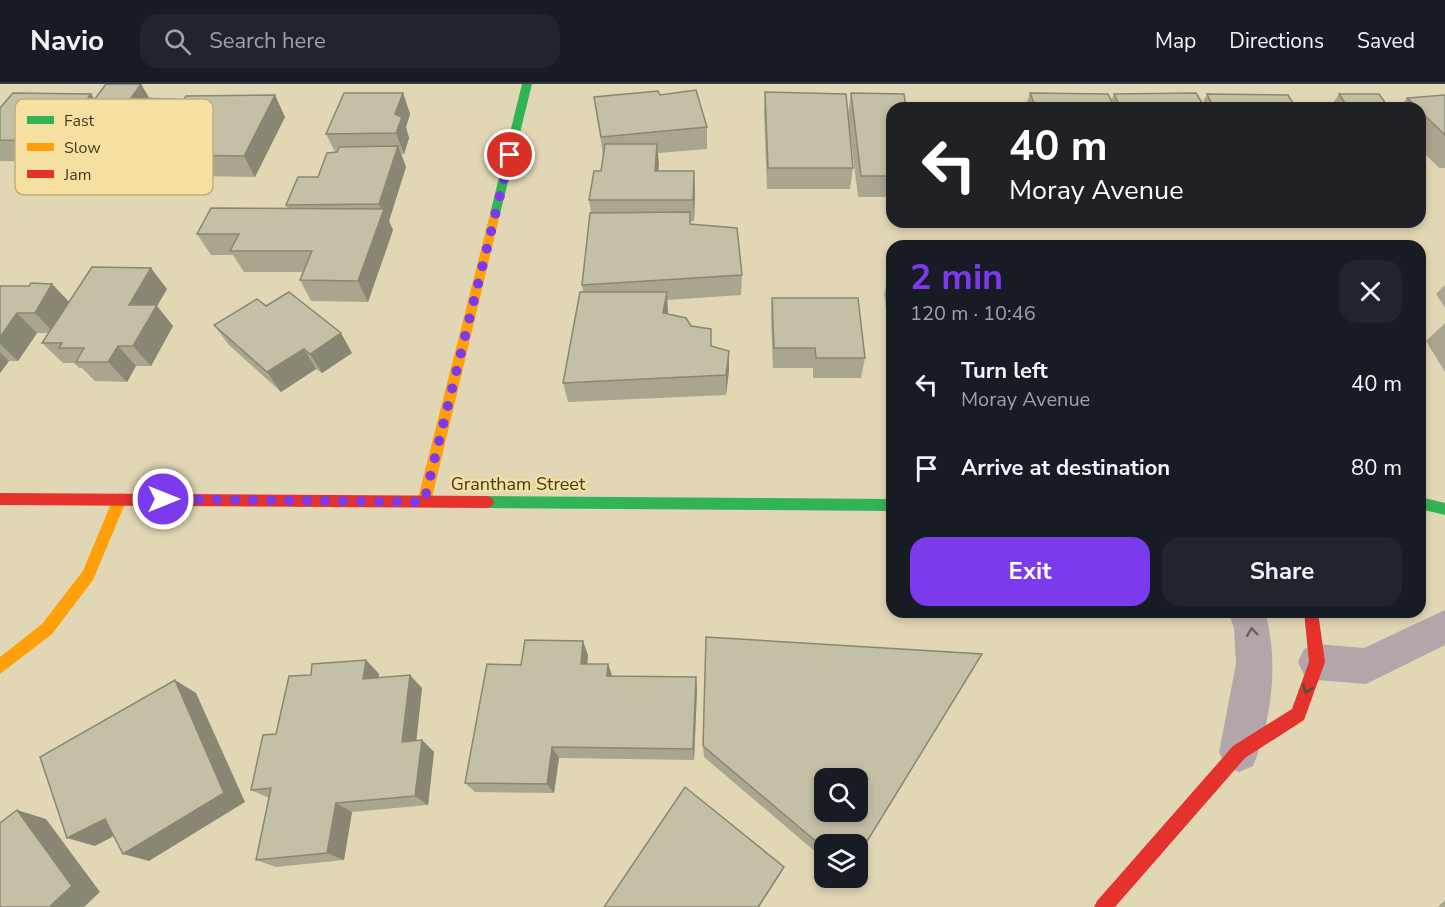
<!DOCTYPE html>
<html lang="en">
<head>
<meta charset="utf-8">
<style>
  body { margin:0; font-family:"Nunito Sans",sans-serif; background:#20242c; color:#f1f3f6; height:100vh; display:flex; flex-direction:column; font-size:22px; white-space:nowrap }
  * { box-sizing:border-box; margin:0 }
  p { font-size:20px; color:#9ea1a6 }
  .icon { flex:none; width:33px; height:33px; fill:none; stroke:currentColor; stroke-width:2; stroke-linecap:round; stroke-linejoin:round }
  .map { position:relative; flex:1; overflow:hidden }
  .details { position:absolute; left:886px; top:156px; width:540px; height:378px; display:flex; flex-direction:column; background:#171b24; border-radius:18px; box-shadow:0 3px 9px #0003 }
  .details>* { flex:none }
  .hud { position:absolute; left:886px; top:18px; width:540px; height:126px; border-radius:18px; box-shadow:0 3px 9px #0003; background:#202124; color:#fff; overflow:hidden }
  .fabs { position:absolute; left:814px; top:684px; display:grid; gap:12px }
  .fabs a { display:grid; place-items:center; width:54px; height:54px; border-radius:12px; background:#171b24; box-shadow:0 3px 9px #0003; font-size:30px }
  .pin { position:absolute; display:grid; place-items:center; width:51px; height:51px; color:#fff; margin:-26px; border:3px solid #fff; border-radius:50%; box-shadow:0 2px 6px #0007 }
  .me { position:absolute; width:66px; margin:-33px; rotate:90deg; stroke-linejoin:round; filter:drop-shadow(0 0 4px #0008) }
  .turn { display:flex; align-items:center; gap:21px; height:126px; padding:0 24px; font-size:27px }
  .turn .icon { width:78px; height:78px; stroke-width:2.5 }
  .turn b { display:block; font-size:42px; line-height:51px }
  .round { display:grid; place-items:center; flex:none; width:63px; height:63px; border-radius:18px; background:#20242c }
  .headline { display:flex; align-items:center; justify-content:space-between; height:102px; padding:0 24px }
  h1 { font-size:36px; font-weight:700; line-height:45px; color:#7c3aed }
  .cta { display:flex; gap:12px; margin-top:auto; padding:12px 24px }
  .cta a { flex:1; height:69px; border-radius:18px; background:#7c3aed; color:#fff; font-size:24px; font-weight:700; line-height:69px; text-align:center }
  .cta a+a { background:#20242c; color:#f1f3f6 }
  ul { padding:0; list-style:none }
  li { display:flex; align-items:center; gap:18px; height:84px; padding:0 24px }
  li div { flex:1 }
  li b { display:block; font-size:22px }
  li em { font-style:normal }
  header { display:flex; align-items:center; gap:36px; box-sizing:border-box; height:84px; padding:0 30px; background:#171b24; border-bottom:2px solid #363941 }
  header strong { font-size:28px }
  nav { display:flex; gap:33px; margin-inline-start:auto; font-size:21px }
  .search { width:420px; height:54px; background:#20242c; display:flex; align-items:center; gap:15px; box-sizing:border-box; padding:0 21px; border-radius:18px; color:#9ea1a6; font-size:22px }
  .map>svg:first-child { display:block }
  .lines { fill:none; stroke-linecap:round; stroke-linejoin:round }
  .street { fill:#b3a6ab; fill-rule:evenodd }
  .fast { fill:#30b455; fill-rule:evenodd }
  .slow { fill:#ff9f0a; fill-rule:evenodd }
  .jam { fill:#e5322d; fill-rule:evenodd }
  .wall { fill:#a9a58e }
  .shaded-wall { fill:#898674 }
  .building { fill:#c4c0a5; stroke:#898674; stroke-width:1.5; fill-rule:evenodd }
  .oneway { stroke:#6a6051 }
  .oneway2 { stroke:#3d5f30 }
  .route { stroke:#7c3aed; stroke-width:10; stroke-dasharray:0 18 }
  .labels { text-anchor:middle; stroke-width:4.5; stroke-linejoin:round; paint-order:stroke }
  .street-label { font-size:18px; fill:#433a20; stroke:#f6e0a1 }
  .key { fill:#f6e0a1; stroke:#c0ae7a; stroke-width:1.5 }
  .key-label { font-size:16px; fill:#433a20 }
</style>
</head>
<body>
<header>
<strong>Navio</strong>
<div class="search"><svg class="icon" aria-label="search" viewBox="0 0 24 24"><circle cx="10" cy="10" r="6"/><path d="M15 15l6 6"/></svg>Search here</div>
<nav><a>Map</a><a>Directions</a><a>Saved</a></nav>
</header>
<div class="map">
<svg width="1445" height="823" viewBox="0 0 1445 823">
  <rect width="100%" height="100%" fill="#e2d7b5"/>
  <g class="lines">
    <g class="street">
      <polygon points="1445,526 1445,561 1366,600 1317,596 1304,591 1298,578 1304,565 1317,560 1364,564"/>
      <path d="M1229 528H1265C1279 575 1272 637 1253 682L1239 688 1225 682 1219 668 1236 580 1234 545Z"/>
    </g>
    <g class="fast">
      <polygon points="522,0 532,0 500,130 495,133 490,130"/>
      <polygon points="487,412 892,415 892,427 487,424 482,422 480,418 482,414"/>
      <polygon points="1420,413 1445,419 1445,431 1420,425"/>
    </g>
    <g class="slow">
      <polygon points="495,127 500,130 431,418 429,422 419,422 417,418 490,130"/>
      <polygon points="120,409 125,411 127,415 93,496 52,550 0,590 0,573 42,540 83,487 113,415 115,411"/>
    </g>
    <g class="jam">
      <polygon points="0,409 487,412 492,414 494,418 492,422 487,424 0,421"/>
      <polygon points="1304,528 1318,528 1325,578 1304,636 1245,674 1115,823 1094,823 1097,817 1233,662 1292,625 1309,578"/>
    </g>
  </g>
  <g class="wall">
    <polygon points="765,8 848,29 851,9 892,24 892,113 858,113 849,39 853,84 850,105 767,105 764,29"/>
    <polygon points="403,9 410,30 406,43 409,54 404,70 401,70 406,83 389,137 393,146 368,218 311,217 300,196 303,188 244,188 233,171 211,171 197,150 288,125 286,121 318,93 335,68 326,50"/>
    <polygon points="1030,9 1111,17 1114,10 1202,20 1207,10 1296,24 1025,24"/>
    <polygon points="91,10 95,15 150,15 179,22 285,33 255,93 194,92 181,71 185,63 185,62 180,62 175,55 151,93 69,92 58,78 0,77 0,24"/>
    <polygon points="1339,10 1389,24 1301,24 1305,19 1333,19"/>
    <polygon points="660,11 707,43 707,65 658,69 658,87 694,87 695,108 694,137 691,137 691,140 742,191 741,211 667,216 668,230 691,242 711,262 729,267 729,286 726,311 568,318 563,299 583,208 582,201 591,129 589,116 601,87 603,71 594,13"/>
    <polygon points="1445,11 1445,84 1439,84 1420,65 1420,24 1400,24 1407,14"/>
    <polygon points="1420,67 1425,73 1420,79"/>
    <polygon points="889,190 892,190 892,266 884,210"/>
    <polygon points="52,200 69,218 167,205 157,222 173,242 151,282 136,282 127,298 95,297 82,284 79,284 74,279 63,279 42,259 49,249 37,249 18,277 9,277 0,289 0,202 29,202"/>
    <polygon points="1445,201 1445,224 1436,210"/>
    <polygon points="772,214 865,274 861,294 813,294 813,284 773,284 771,234"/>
    <polygon points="266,222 352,269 322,289 316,285 281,308 229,261 214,241"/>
    <polygon points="1445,239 1445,288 1426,257"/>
    <polygon points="588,571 587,580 612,592 696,593 697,606 694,676 559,674 554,709 475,708 465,699 521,581"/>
    <polygon points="366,576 379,590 379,594 422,604 416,657 422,656 434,668 428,721 352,728 344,776 276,783 256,776 269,714 251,706 276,650 311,591"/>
    <polygon points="703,662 825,760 825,776 704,673"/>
    <polygon points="1445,816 1445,823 1438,823"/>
  </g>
  <g class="shaded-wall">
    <polygon points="141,0 154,22 131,14"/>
    <polygon points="403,9 410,30 406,43 409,54 404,70 396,49 395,30"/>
    <polygon points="91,10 106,31 65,71 55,57"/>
    <polygon points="275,11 285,33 255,93 244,72"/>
    <polygon points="175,15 187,36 166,41 175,55 151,93 137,71"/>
    <polygon points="657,60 659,81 656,108 655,87"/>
    <polygon points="398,62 406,83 389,137 393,146 368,218 358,197 383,129 379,120"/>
    <polygon points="694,87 695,108 694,137 693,116"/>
    <polygon points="151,184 167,205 157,222 173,242 151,282 133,262 129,221"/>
    <polygon points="52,200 71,220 54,249 35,229"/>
    <polygon points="667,208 668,229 664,250 663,229"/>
    <polygon points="17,229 37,249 18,277 0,260 0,253"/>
    <polygon points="341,249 352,269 322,289 310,270"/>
    <polygon points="118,262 136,282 127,298 108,278"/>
    <polygon points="304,265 316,285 281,308 267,288"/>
    <polygon points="729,267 729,286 726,311 726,291"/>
    <polygon points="0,268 9,277 0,289"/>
    <polygon points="583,557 588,571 586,594 581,580"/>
    <polygon points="366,576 379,590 376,608 363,595"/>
    <polygon points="608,580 613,594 607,592"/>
    <polygon points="410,591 422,604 415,669 402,658"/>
    <polygon points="696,593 697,606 694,676 693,665"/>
    <polygon points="175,596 196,609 245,718 149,777 123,770"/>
    <polygon points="422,656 434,668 428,721 415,712"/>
    <polygon points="552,663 559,674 554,709 547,700"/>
    <polygon points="336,719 352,728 344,776 327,769"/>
    <polygon points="17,726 46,735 100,808 84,823 49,823"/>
    <polygon points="105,735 131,743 95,762 67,754"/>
    <polygon points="784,783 781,789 759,823 758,823"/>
  </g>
  <g class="building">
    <polygon points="106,0 141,0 131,14 175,15 137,71 53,71"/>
    <polygon points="696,6 707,43 601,53 594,13 658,7 660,11"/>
    <polygon points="765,8 846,10 853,84 768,84"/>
    <polygon points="13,9 91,10 55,57 0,56 0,24"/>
    <polygon points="344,9 403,9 395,30 402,33 396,49 326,50"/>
    <polygon points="851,9 904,10 906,24 892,24 892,92 861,92"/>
    <polygon points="1030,9 1108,10 1115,24 1036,24"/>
    <polygon points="1196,9 1205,24 1121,24 1114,10"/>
    <polygon points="1207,10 1288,11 1296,24 1214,24"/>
    <polygon points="1339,10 1379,10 1389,24 1308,24 1305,19 1345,19"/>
    <polygon points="275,11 244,72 181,71 196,46 175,46 178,41 166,41 186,12"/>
    <polygon points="1445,11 1445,51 1420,27 1420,24 1418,24 1407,14"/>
    <polygon points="605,60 657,60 655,87 694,87 693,116 589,116 594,87 601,87"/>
    <polygon points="398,62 379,120 286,121 298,93 318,93 327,69 337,68 339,63"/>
    <polygon points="1420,67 1425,73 1420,73"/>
    <polygon points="211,124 384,125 358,197 300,196 312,167 230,167 239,150 197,150"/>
    <polygon points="690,128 690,140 737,144 742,191 582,201 590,129"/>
    <polygon points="1386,157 1389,162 1292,162 1290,158"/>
    <polygon points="92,183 151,184 129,221 157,221 133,262 118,262 108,278 76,278 84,264 59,264 62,259 42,259"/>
    <polygon points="889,190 892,190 892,214"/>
    <polygon points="31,199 52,200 35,229 17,229 0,253 0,202 29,202"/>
    <polygon points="289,208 341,249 310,270 304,265 267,288 214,241 257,215 266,222"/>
    <polygon points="580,208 667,208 663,229 686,234 691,242 711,245 711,262 729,267 726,291 563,299"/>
    <polygon points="772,214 858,214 865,274 816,274 815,264 774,264"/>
    <path d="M706 553 982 570 858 772V760H825V765L703 662ZM825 694H858V728H825Z"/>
    <polygon points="525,556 583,557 581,580 608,580 607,592 696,593 693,665 552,663 547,700 465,699 487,580 521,581"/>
    <polygon points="366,576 363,595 410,591 402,658 422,656 415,712 336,719 327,769 256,776 271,704 251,706 263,651 276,650 289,592 311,591 312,580"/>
    <polygon points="175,596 224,709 123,770 105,735 67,754 40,673"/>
    <polygon points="685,703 784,783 758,823 604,823"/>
    <polygon points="17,726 72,802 49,823 0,823 0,739"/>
  </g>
  <defs><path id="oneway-chevron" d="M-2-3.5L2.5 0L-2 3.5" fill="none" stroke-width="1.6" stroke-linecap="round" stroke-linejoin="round" transform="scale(1.5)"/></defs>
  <use class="oneway" href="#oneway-chevron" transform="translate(1252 548) rotate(-97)"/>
  <use class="oneway2" href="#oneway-chevron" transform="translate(1307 605) rotate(110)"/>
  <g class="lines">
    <polyline class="route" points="163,415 424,418 510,71"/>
  </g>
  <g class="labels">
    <g class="street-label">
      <text x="518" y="406">Grantham Street</text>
    </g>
  </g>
  <rect x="15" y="15" width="198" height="96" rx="9" class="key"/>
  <rect x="27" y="32" width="27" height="8" fill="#30b455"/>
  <rect x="27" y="59" width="27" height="8" fill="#ff9f0a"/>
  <rect x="27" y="86" width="27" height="8" fill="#e5322d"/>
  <g class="key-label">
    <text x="64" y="42">Fast</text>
    <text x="64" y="69">Slow</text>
    <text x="64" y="96">Jam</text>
  </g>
</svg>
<div class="fabs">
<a><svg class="icon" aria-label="search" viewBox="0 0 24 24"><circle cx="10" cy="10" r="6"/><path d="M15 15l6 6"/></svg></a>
<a><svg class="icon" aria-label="layers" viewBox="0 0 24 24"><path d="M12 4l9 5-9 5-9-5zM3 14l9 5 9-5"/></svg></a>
</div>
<div class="pin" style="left:510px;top:71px;background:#d93025"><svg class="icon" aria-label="arrive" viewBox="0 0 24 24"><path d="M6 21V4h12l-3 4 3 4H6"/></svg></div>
<svg class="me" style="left:163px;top:415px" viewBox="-20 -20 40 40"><circle r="17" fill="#7c3aed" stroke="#fff" stroke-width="3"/><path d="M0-11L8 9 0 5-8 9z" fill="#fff"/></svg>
<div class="hud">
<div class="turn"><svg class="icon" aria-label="left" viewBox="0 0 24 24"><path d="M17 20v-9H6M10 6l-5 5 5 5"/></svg><div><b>40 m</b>Moray Avenue</div></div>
</div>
<section class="details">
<div class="headline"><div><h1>2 min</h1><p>120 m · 10:46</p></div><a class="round"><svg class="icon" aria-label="close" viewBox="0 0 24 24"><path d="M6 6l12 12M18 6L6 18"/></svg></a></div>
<ul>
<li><svg class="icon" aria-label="left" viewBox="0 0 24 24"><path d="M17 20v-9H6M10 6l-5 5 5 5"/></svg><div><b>Turn left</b><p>Moray Avenue</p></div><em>40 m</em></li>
<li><svg class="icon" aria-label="arrive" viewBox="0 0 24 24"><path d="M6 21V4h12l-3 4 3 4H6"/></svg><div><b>Arrive at destination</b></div><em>80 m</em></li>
</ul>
<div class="cta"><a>Exit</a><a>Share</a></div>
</section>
</div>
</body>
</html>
